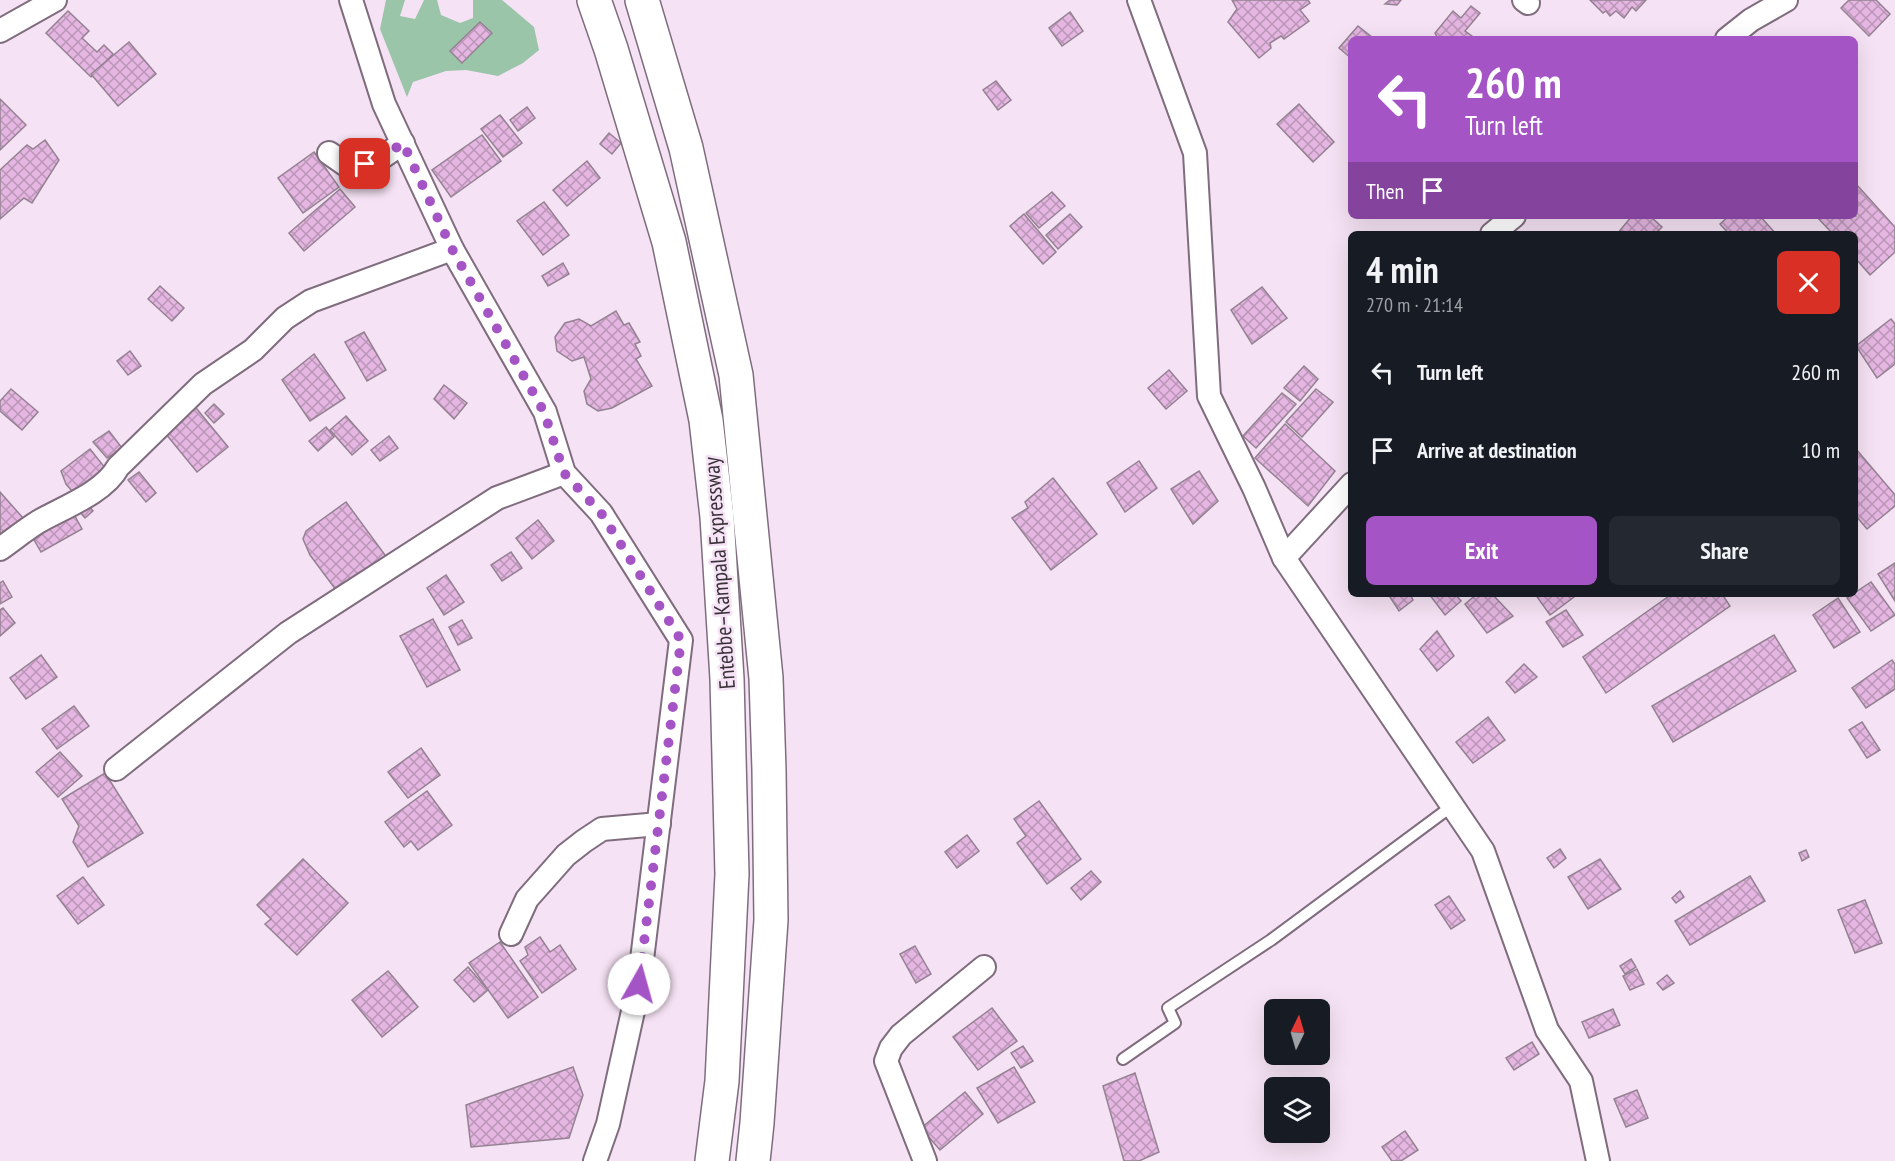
<!DOCTYPE html>
<html lang="en">
<head>
<meta charset="utf-8">
<style>
  body { margin:0; font-family:"PT Sans Narrow",sans-serif; background:#242831; color:#f1f3f6; height:100vh; display:flex; flex-direction:column; font-size:22px; white-space:nowrap }
  * { box-sizing:border-box; margin:0 }
  p { font-size:20px; color:#9ea1a6 }
  .icon { flex:none; width:33px; height:33px; fill:none; stroke:currentColor; stroke-width:2; stroke-linecap:round; stroke-linejoin:round }
  .map { position:relative; flex:1; overflow:hidden }
  .panel { position:absolute; left:1348px; top:231px; width:510px; height:366px; display:flex; flex-direction:column; background:#171b24; border-radius:9px; box-shadow:0 6px 24px #0002 }
  .panel>* { flex:none }
  .guide { position:absolute; left:1348px; top:36px; width:510px; height:183px; border-radius:9px; box-shadow:0 6px 24px #0002; background:#a554c5; color:#fff; overflow:hidden }
  .needle { width:39px; rotate:5deg }
  .controls { position:absolute; left:1264px; top:999px; display:grid; gap:12px }
  .controls a { display:grid; place-items:center; width:66px; height:66px; border-radius:9px; background:#171b24; box-shadow:0 6px 24px #0002; font-size:30px }
  .pin { position:absolute; display:grid; place-items:center; width:51px; height:51px; color:#fff; margin:-26px; border-radius:12px; box-shadow:0 3px 9px #0006 }
  .me { position:absolute; width:66px; margin:-33px; rotate:7deg; stroke-linejoin:round; filter:drop-shadow(0 0 4px #0008) }
  .turn { display:flex; align-items:center; gap:21px; height:126px; padding:0 18px; font-size:27px }
  .turn .icon { width:78px; height:78px; stroke-width:2.5 }
  .turn b { display:block; font-size:42px; line-height:51px }
  .then { display:flex; align-items:center; height:57px; padding:0 18px; background:#0003; gap:12px; font-size:22px }
  .round { display:grid; place-items:center; flex:none; width:63px; height:63px; border-radius:9px; background:#242831 }
  .headline { display:flex; align-items:center; justify-content:space-between; height:102px; padding:0 18px }
  h1 { font-size:36px; font-weight:700; line-height:45px }
  .button { display:flex; gap:12px; margin-top:auto; padding:12px 18px }
  .button a { flex:1; height:69px; border-radius:9px; background:#a554c5; color:#fff; font-size:24px; font-weight:700; line-height:69px; text-align:center }
  .button a+a { background:#242831; color:#f1f3f6 }
  ul { padding:0; list-style:none }
  li { display:flex; align-items:center; gap:18px; height:78px; padding:0 18px }
  li div { flex:1 }
  li b { display:block; font-size:22px }
  li em { font-style:normal }
  .map>svg:first-child { display:block }
  .green { fill:#9ac5a9 }
  .building { fill:url(#building-cross-hatch); stroke:#948292; stroke-width:1.5 }
  .lines { fill:none; stroke-linecap:round; stroke-linejoin:round }
  .lane-casing { stroke:#7f6d7e; stroke-width:14 }
  .street-casing { stroke:#7f6d7e; stroke-width:26 }
  .highway-casing { stroke:#7f6d7e; stroke-width:36 }
  .lane { stroke:#fff; stroke-width:10 }
  .street { stroke:#fff; stroke-width:22 }
  .highway { stroke:#fff; stroke-width:33 }
  .route { stroke:#a554c5; stroke-width:10; stroke-dasharray:0 18 }
  .labels { text-anchor:middle; stroke-width:5; stroke-linejoin:round; paint-order:stroke }
  .street-label { font-size:22px; fill:#383138; stroke:#f5e2f4 }
</style>
</head>
<body>
<div class="map">
<svg width="1895" height="1161" viewBox="0 0 1895 1161">
  <defs>
    <pattern id="building-cross-hatch" width="8" height="8" patternUnits="userSpaceOnUse" patternTransform="scale(1.5)"><rect width="8" height="8" fill="#e4b6e1"/><path d="M0 0l8 8M0 8l8-8" fill="none" stroke="#ba95b7"/></pattern>
  </defs>
  <rect width="100%" height="100%" fill="#f5e2f4"/>
  <polygon class="green" points="386,0 405,0 400,16 415,19 424,0 437,0 441,15 460,23 473,18 473,0 502,0 534,27 539,50 523,63 498,76 466,70 446,71 413,82 407,97 380,29"/>
  <g class="building">
    <polygon points="1232,0 1308,0 1310,3 1300,10 1309,21 1284,39 1281,36 1270,43 1271,48 1259,58 1228,22 1237,9"/>
    <polygon points="1390,0 1401,0 1397,5 1385,4"/>
    <polygon points="1590,0 1646,0 1636,11 1632,7 1624,18 1616,11 1610,16 1606,11 1603,13"/>
    <polygon points="1849,0 1876,0 1890,14 1869,36 1841,8"/>
    <polygon points="1471,6 1480,13 1465,31 1476,39 1438,39 1435,33 1453,11 1461,18"/>
    <polygon points="68,11 89,31 82,38 97,52 104,45 113,54 91,77 46,33"/>
    <polygon points="1070,12 1083,31 1062,46 1049,28"/>
    <polygon points="480,22 492,33 462,63 450,51"/>
    <polygon points="1358,26 1372,37 1370,39 1352,39 1352,59 1339,48"/>
    <polygon points="129,42 156,74 118,106 91,74"/>
    <polygon points="996,81 1011,100 998,110 983,90"/>
    <polygon points="0,99 26,125 0,150"/>
    <polygon points="1299,104 1334,142 1313,162 1277,124"/>
    <polygon points="527,107 535,118 518,131 510,120"/>
    <polygon points="500,115 522,143 503,157 481,129"/>
    <polygon points="609,133 621,143 612,154 600,144"/>
    <polygon points="482,135 501,161 451,197 432,170"/>
    <polygon points="45,140 59,160 32,203 24,198 0,219 0,170 27,145 33,149"/>
    <polygon points="314,152 339,187 303,213 278,178"/>
    <polygon points="587,161 600,178 567,206 553,190"/>
    <polygon points="1856,184 1895,227 1895,252 1870,275 1856,259 1856,234 1833,234 1816,216 1856,216"/>
    <polygon points="340,189 355,207 304,251 289,233"/>
    <polygon points="1052,192 1065,206 1039,228 1026,213"/>
    <polygon points="544,202 569,235 543,255 517,221"/>
    <polygon points="1024,214 1056,252 1043,264 1010,226"/>
    <polygon points="1070,214 1082,227 1058,249 1046,235"/>
    <polygon points="1632,216 1650,216 1662,227 1655,234 1617,234"/>
    <polygon points="1729,216 1760,216 1776,234 1729,234 1720,224"/>
    <polygon points="563,263 569,274 548,286 542,276"/>
    <polygon points="160,286 184,308 172,321 148,299"/>
    <polygon points="1262,287 1287,318 1252,344 1231,310"/>
    <polygon points="616,311 624,325 629,323 640,342 635,344 641,356 636,359 652,386 612,408 598,411 587,404 584,391 591,379 584,357 572,361 557,351 555,337 565,323 579,319 591,326"/>
    <polygon points="1891,319 1895,324 1895,364 1877,378 1856,346"/>
    <polygon points="364,332 386,370 367,381 345,342"/>
    <polygon points="130,351 141,366 128,375 117,361"/>
    <polygon points="314,354 345,398 310,421 282,380"/>
    <polygon points="1304,366 1318,379 1300,401 1284,388"/>
    <polygon points="1169,370 1187,391 1166,409 1148,388"/>
    <polygon points="444,385 467,403 454,419 434,399"/>
    <polygon points="11,389 38,412 22,430 0,411 0,401"/>
    <polygon points="1316,389 1333,402 1302,437 1286,422"/>
    <polygon points="1282,393 1296,404 1256,448 1243,436"/>
    <polygon points="192,403 228,447 197,472 161,428"/>
    <polygon points="214,404 224,414 214,423 205,413"/>
    <polygon points="346,416 368,441 352,455 330,430"/>
    <polygon points="1285,424 1335,471 1308,506 1255,458"/>
    <polygon points="326,427 334,437 318,451 309,441"/>
    <polygon points="109,431 122,448 107,458 93,442"/>
    <polygon points="389,436 398,448 380,461 371,450"/>
    <polygon points="90,449 110,474 78,498 66,484 61,471"/>
    <polygon points="1856,449 1895,495 1895,506 1867,529 1856,516"/>
    <polygon points="1139,461 1157,488 1125,512 1107,483"/>
    <polygon points="1199,471 1218,501 1193,524 1171,489"/>
    <polygon points="139,472 156,493 146,502 128,480"/>
    <polygon points="1053,478 1097,534 1051,570 1012,518 1028,508 1025,502"/>
    <polygon points="0,492 23,518 0,537"/>
    <polygon points="346,502 388,559 339,594 310,555 303,539 306,531"/>
    <polygon points="87,503 93,511 85,518 78,510"/>
    <polygon points="71,509 82,529 41,552 29,531"/>
    <polygon points="538,520 554,541 532,559 516,538"/>
    <polygon points="511,552 522,568 502,581 491,565"/>
    <polygon points="1895,563 1895,601 1878,574"/>
    <polygon points="446,575 464,602 444,615 427,588"/>
    <polygon points="3,581 12,597 0,604 0,583"/>
    <polygon points="1871,582 1895,615 1871,631 1847,598"/>
    <polygon points="1388,594 1410,594 1413,600 1399,611"/>
    <polygon points="1429,594 1455,594 1461,601 1445,615"/>
    <polygon points="1477,594 1492,594 1513,616 1487,633 1465,604"/>
    <polygon points="1535,594 1578,594 1550,615"/>
    <polygon points="1672,594 1722,594 1730,606 1606,693 1583,657"/>
    <polygon points="1838,598 1860,632 1834,648 1813,615"/>
    <polygon points="3,608 15,623 0,636 0,610"/>
    <polygon points="1566,610 1583,635 1563,647 1546,622"/>
    <polygon points="433,619 460,670 427,687 400,636"/>
    <polygon points="462,620 472,638 458,645 449,627"/>
    <polygon points="1437,631 1454,656 1437,671 1420,649"/>
    <polygon points="1774,635 1796,671 1673,742 1652,706"/>
    <polygon points="41,655 57,677 26,699 10,678"/>
    <polygon points="1892,660 1895,664 1895,689 1866,708 1852,688"/>
    <polygon points="1524,664 1537,677 1515,693 1506,682"/>
    <polygon points="74,706 89,726 57,749 42,729"/>
    <polygon points="1488,717 1505,740 1473,763 1456,742"/>
    <polygon points="1862,722 1880,750 1867,758 1849,730"/>
    <polygon points="421,748 440,775 408,798 388,772"/>
    <polygon points="60,752 82,776 58,797 36,772"/>
    <polygon points="105,773 143,833 88,867 73,842 79,826 62,799"/>
    <polygon points="427,791 452,825 418,850 411,841 404,847 385,822"/>
    <polygon points="1039,801 1081,859 1047,884 1017,843 1026,836 1014,819"/>
    <polygon points="967,835 979,851 957,868 945,852"/>
    <polygon points="1560,849 1566,858 1554,868 1547,858"/>
    <polygon points="1806,850 1809,857 1802,861 1799,853"/>
    <polygon points="303,859 348,903 297,955 265,924 271,919 257,905"/>
    <polygon points="1600,859 1621,889 1588,909 1568,877"/>
    <polygon points="1091,871 1101,882 1081,900 1071,888"/>
    <polygon points="1750,876 1765,901 1690,945 1675,921"/>
    <polygon points="83,877 104,905 78,924 57,896"/>
    <polygon points="1680,891 1684,897 1676,903 1672,898"/>
    <polygon points="1449,896 1465,920 1451,929 1435,905"/>
    <polygon points="1865,900 1882,943 1855,953 1838,910"/>
    <polygon points="540,937 550,952 560,945 576,969 542,993 520,961 528,955 525,947"/>
    <polygon points="500,942 538,997 508,1018 469,963"/>
    <polygon points="915,946 931,974 916,983 900,954"/>
    <polygon points="1631,959 1636,967 1625,974 1620,966"/>
    <polygon points="468,967 488,990 474,1002 454,980"/>
    <polygon points="1637,969 1644,984 1630,990 1623,976"/>
    <polygon points="388,971 418,1007 382,1037 352,1000"/>
    <polygon points="1667,975 1674,983 1663,990 1657,983"/>
    <polygon points="992,1008 1017,1041 978,1070 953,1037"/>
    <polygon points="1613,1009 1620,1025 1589,1038 1582,1022"/>
    <polygon points="1532,1042 1539,1054 1514,1070 1506,1058"/>
    <polygon points="1023,1046 1033,1061 1021,1068 1011,1053"/>
    <polygon points="573,1067 583,1095 569,1138 471,1147 466,1105"/>
    <polygon points="1014,1067 1035,1102 998,1123 977,1088"/>
    <polygon points="1135,1073 1159,1152 1139,1161 1124,1161 1103,1086"/>
    <polygon points="1637,1090 1648,1118 1626,1127 1614,1099"/>
    <polygon points="965,1092 983,1114 940,1150 921,1128"/>
    <polygon points="1405,1131 1418,1150 1401,1161 1392,1161 1382,1147"/>
  </g>
  <g class="lines">
    <g class="lane-casing">
      <polyline id="lane" points="1123,1059 1175,1023 1168,1008 1271,940 1452,806"/>
    </g>
    <g class="street-casing">
      <g id="street">
        <polyline points="351,0 384,104 452,249 545,412 564,473 601,513 681,640 639,984 608,1124 595,1161"/>
        <polyline points="1139,0 1195,153 1209,396 1254,488 1284,558 1483,851 1547,1030 1581,1081 1598,1161"/>
        <polyline points="1524,0 1528,3"/>
        <polyline points="0,31 55,0"/>
        <polyline points="1727,39 1751,20 1786,0"/>
        <polyline points="329,153 349,167 378,160 403,143"/>
        <polyline points="1492,234 1514,216"/>
        <path d="M0 549C13 540 25 530 38 522 62 508 104 493 118 467L203 384 253 350 285 318 311 301 452 249"/>
        <polyline points="1284,558 1352,484"/>
        <polyline points="116,769 288,633 497,498 564,473"/>
        <polyline points="511,934 527,899 566,855 584,841 602,829 659,824"/>
        <polyline points="925,1161 886,1061 891,1048 901,1035 984,967"/>
      </g>
    </g>
    <g class="highway-casing">
      <g id="highway">
        <polyline points="594,0 611,49 669,242 706,420 717,517 727,679 732,874 722,1081 712,1161"/>
        <polyline points="642,0 686,148 736,375 766,678 769,770 771,920 757,1123 753,1161"/>
      </g>
    </g>
    <use href="#lane" class="lane"/>
    <use href="#street" class="street"/>
    <use href="#highway" class="highway"/>
  </g>
  <g class="lines">
    <polyline class="route" points="365,164 378,160 403,143 452,249 544,412 564,473 601,513 681,640 639,984"/>
  </g>
  <g class="labels">
    <g class="street-label">
      <text transform="translate(719 573) rotate(-94)" y="8">Entebbe–Kampala Expressway</text>
    </g>
  </g>
</svg>
<div class="controls">
<a><svg class="needle" viewBox="-14 -14 28 28"><path d="M0-13l5 13h-10z" fill="#e53935"/><path d="M0 13l5-13h-10z" fill="#9ea1a6"/></svg></a>
<a><svg class="icon" aria-label="layers" viewBox="0 0 24 24"><path d="M12 4l9 5-9 5-9-5zM3 14l9 5 9-5"/></svg></a>
</div>
<div class="pin" style="left:365px;top:164px;background:#d93025"><svg class="icon" aria-label="arrive" viewBox="0 0 24 24"><path d="M6 21V4h12l-3 4 3 4H6"/></svg></div>
<svg class="me" style="left:639px;top:984px" viewBox="-20 -20 40 40"><circle r="19" fill="#fff"/><path d="M0-13L10 11 0 6-10 11z" fill="#a554c5"/></svg>
<div class="guide">
<div class="turn"><svg class="icon" aria-label="left" viewBox="0 0 24 24"><path d="M17 20v-9H6M10 6l-5 5 5 5"/></svg><div><b>260 m</b>Turn left</div></div>
<div class="then">Then<svg class="icon" aria-label="arrive" viewBox="0 0 24 24"><path d="M6 21V4h12l-3 4 3 4H6"/></svg></div>
</div>
<section class="panel">
<div class="headline"><div><h1>4 min</h1><p>270 m · 21:14</p></div><a class="round" style="background:#d93025;color:#fff"><svg class="icon" aria-label="close" viewBox="0 0 24 24"><path d="M6 6l12 12M18 6L6 18"/></svg></a></div>
<ul>
<li><svg class="icon" aria-label="left" viewBox="0 0 24 24"><path d="M17 20v-9H6M10 6l-5 5 5 5"/></svg><div><b>Turn left</b></div><em>260 m</em></li>
<li><svg class="icon" aria-label="arrive" viewBox="0 0 24 24"><path d="M6 21V4h12l-3 4 3 4H6"/></svg><div><b>Arrive at destination</b></div><em>10 m</em></li>
</ul>
<div class="button"><a>Exit</a><a>Share</a></div>
</section>
</div>
</body>
</html>
